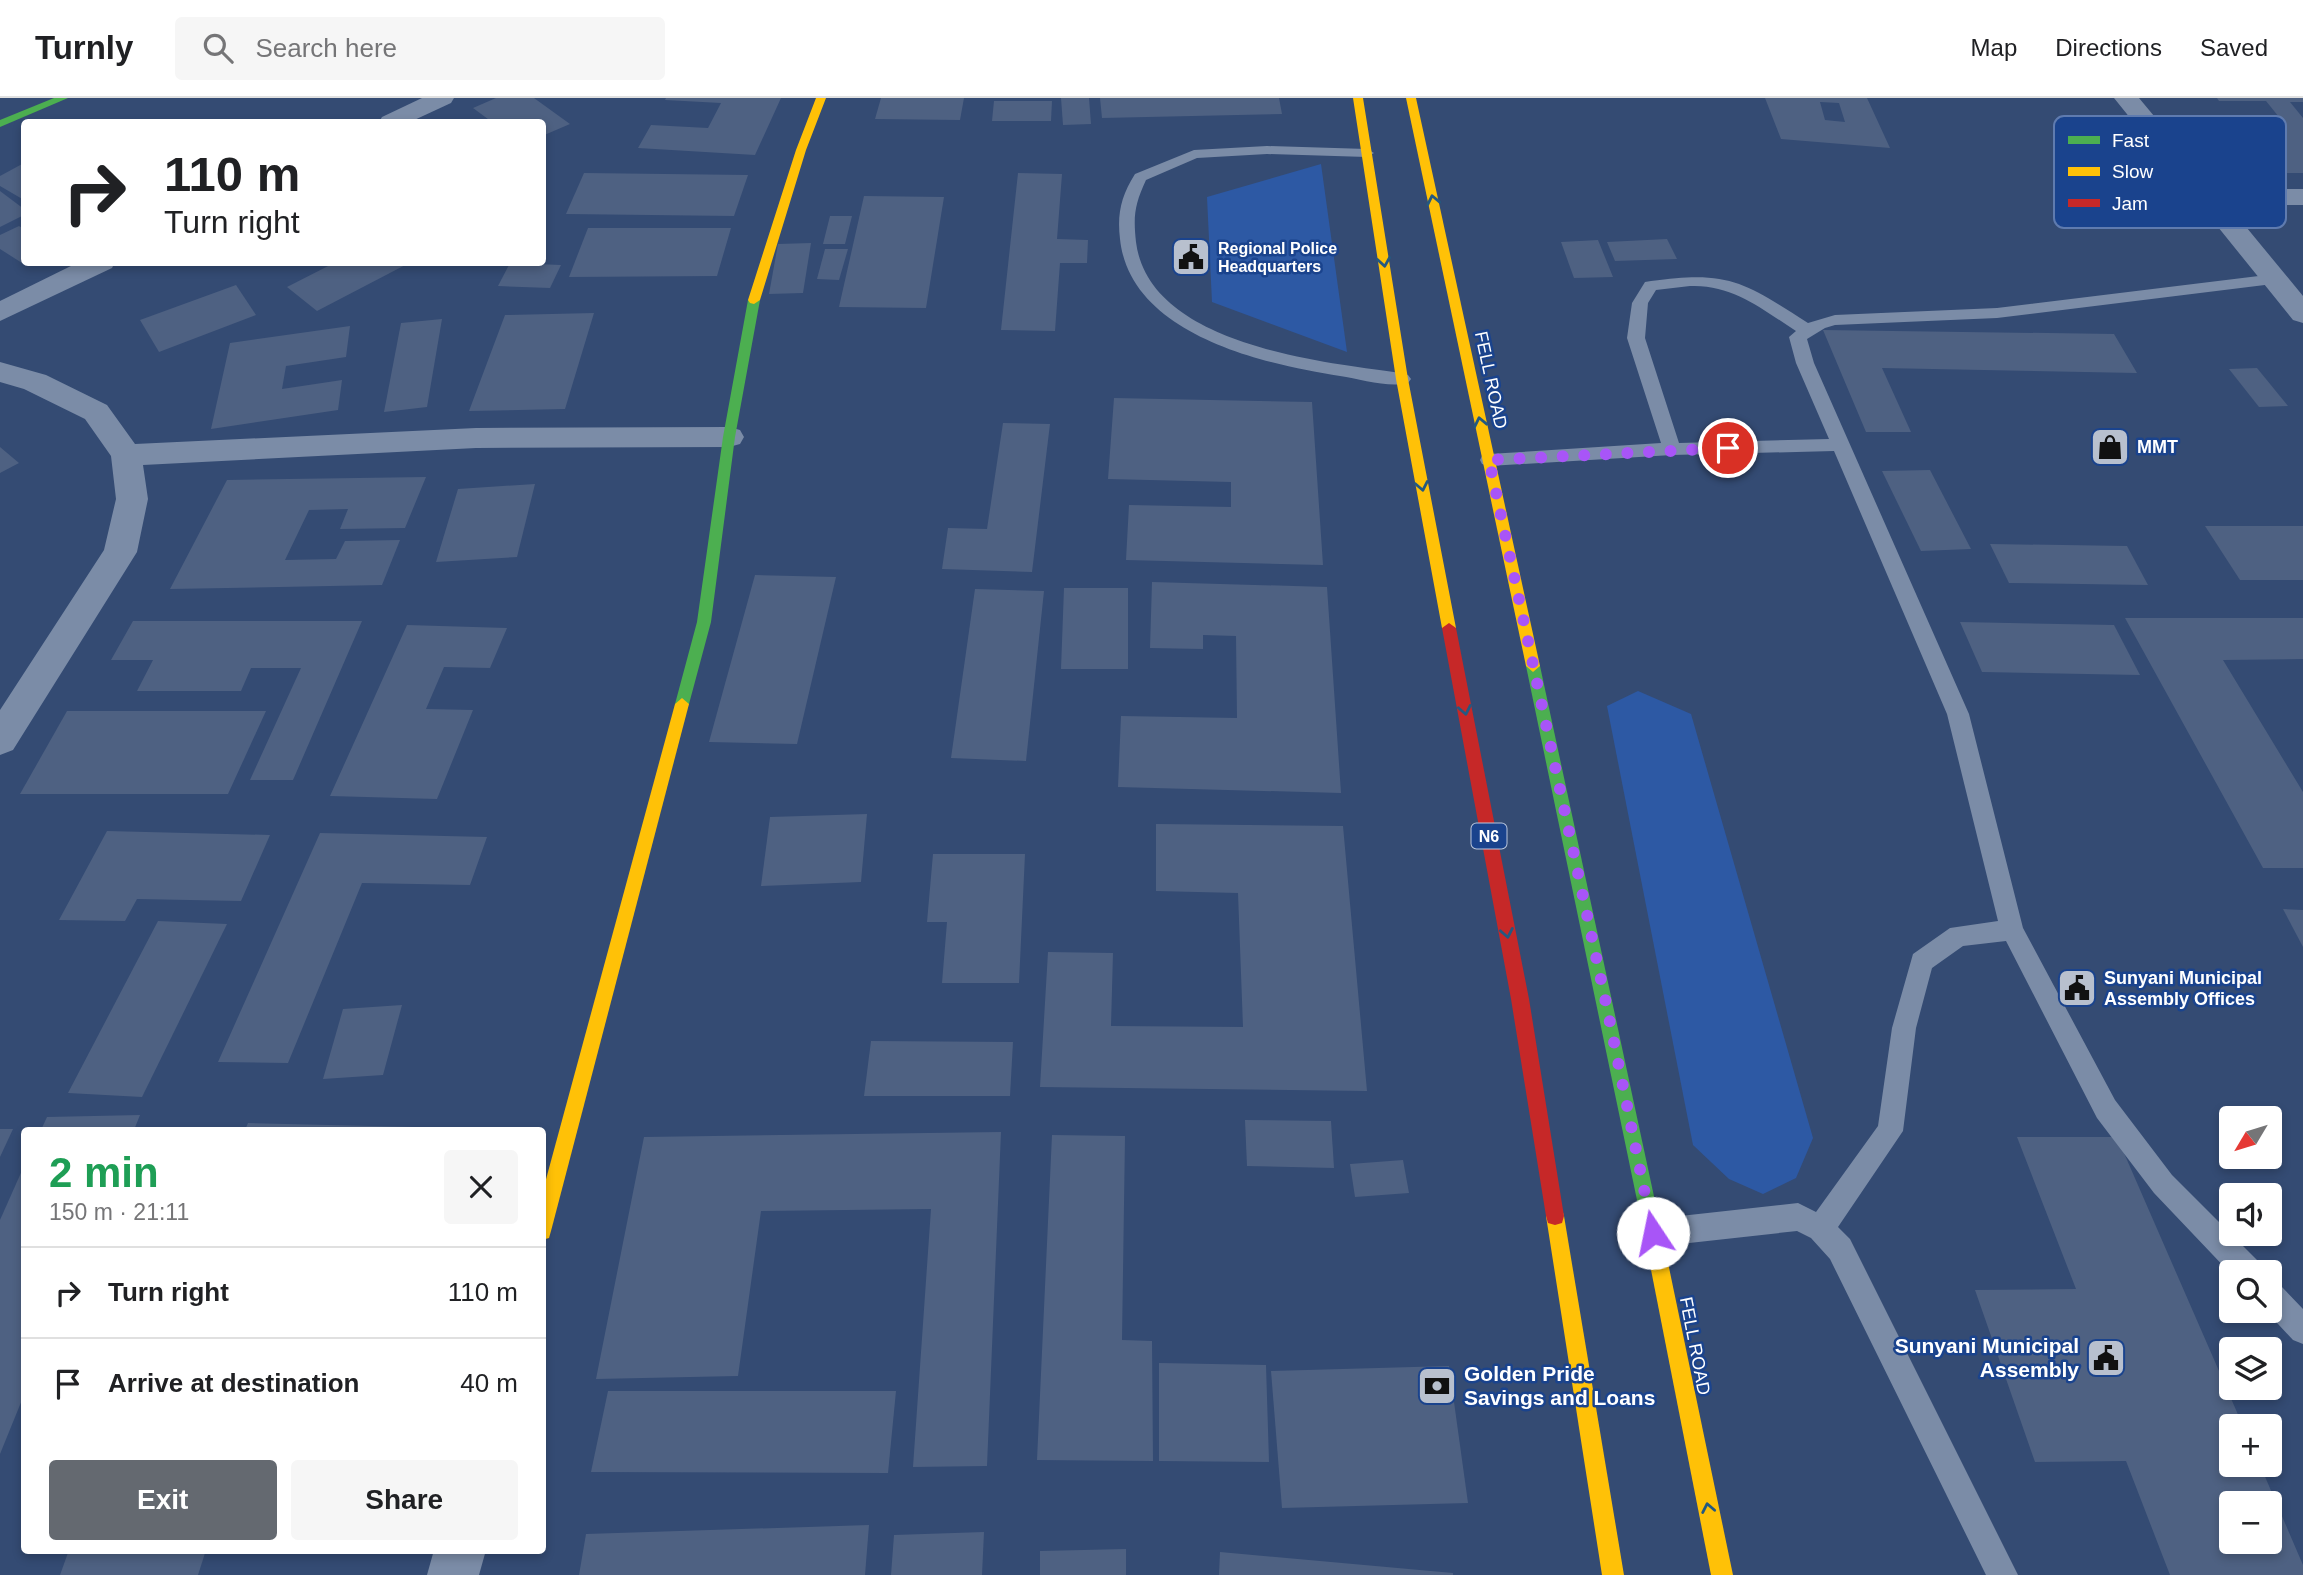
<!DOCTYPE html>
<html lang="en">
<head>
<meta charset="utf-8">
<style>
  body { margin:0; font-family:Arial,sans-serif; background:#f6f6f6; color:#202124; height:100vh; display:flex; flex-direction:column; font-size:26px; white-space:nowrap }
  * { box-sizing:border-box; margin:0 }
  p { font-size:23px; color:#757577 }
  .icon { flex:none; width:38px; height:38px; fill:none; stroke:currentColor; stroke-width:2; stroke-linecap:round; stroke-linejoin:round }
  .map { position:relative; flex:1; overflow:hidden }
  .drawer { position:absolute; left:21px; top:1029px; width:525px; height:427px; display:flex; flex-direction:column; background:#fff; border-radius:7px; box-shadow:0 4px 10px #0003 }
  .drawer>* { flex:none }
  .banner { position:absolute; left:21px; top:21px; width:525px; height:147px; border-radius:7px; box-shadow:0 4px 10px #0003; background:#fff; color:#202124; overflow:hidden }
  .needle { width:46px; rotate:232deg }
  .fabs { position:absolute; left:2219px; top:1008px; display:grid; gap:14px }
  .fabs a { display:grid; place-items:center; width:63px; height:63px; border-radius:7px; background:#fff; box-shadow:0 4px 10px #0003; font-size:35px }
  .pin { position:absolute; display:grid; place-items:center; width:60px; height:60px; color:#fff; margin:-30px; border:4px solid #fff; border-radius:50%; box-shadow:0 2px 7px #0007 }
  .me { position:absolute; width:77px; margin:-38px; rotate:349deg; stroke-linejoin:round; filter:drop-shadow(0 0 5px #0008) }
  .turn { display:flex; align-items:center; gap:24px; height:147px; padding:0 28px; font-size:32px }
  .turn .icon { width:91px; height:91px; stroke-width:2.5 }
  .turn b { display:block; font-size:49px; line-height:60px }
  .round { display:grid; place-items:center; flex:none; width:74px; height:74px; border-radius:7px; background:#f6f6f6 }
  .head { display:flex; align-items:center; justify-content:space-between; height:119px; padding:0 28px }
  h1 { font-size:42px; font-weight:800; line-height:52px; color:#1e9e55 }
  .primary-button { display:flex; gap:14px; margin-top:auto; padding:14px 28px }
  .primary-button a { flex:1; height:80px; border-radius:7px; background:#646970; color:#fff; font-size:28px; font-weight:800; line-height:80px; text-align:center }
  .primary-button a+a { background:#f6f6f6; color:#202124 }
  ul { padding:0; list-style:none }
  li { display:flex; align-items:center; gap:21px; height:91px; padding:0 28px; border-top:2px solid #e0e0e0 }
  li div { flex:1 }
  li b { display:block; font-size:26px }
  li em { font-style:normal }
  header { display:flex; align-items:center; gap:42px; box-sizing:border-box; height:98px; padding:0 35px; background:#fff; border-bottom:2px solid #e0e0e0 }
  header strong { font-size:33px }
  nav { display:flex; gap:38px; margin-inline-start:auto; font-size:24px }
  .search { width:490px; height:63px; background:#f6f6f6; display:flex; align-items:center; gap:18px; box-sizing:border-box; padding:0 24px; border-radius:7px; color:#757577; font-size:26px }
  .map>svg:first-child { display:block }
  .green { fill:#2d59a4 }
  .building { fill:#4e6182; fill-rule:evenodd }
  .lines { fill:none; stroke-linecap:round; stroke-linejoin:round }
  .lane { fill:#7b8ca7; fill-rule:evenodd }
  .street { fill:#7b8ca7; fill-rule:evenodd }
  .fast { fill:#4caf50; fill-rule:evenodd }
  .slow { fill:#ffc107; fill-rule:evenodd }
  .jam { fill:#c62828; fill-rule:evenodd }
  .oneway { stroke:#245981 }
  .route { stroke:#a855f7; stroke-width:12; stroke-dasharray:0 21.6 }
  .labels { text-anchor:middle; stroke-width:5; stroke-linejoin:round; paint-order:stroke }
  .far-poi-label { font-size:16px; font-weight:bold; fill:#fff; stroke:#1a438d; text-anchor:start }
  .shield { fill:#1a438d; stroke:#bac7dd; stroke-width:2 }
  .shield-label { font-size:16px; font-weight:bold; fill:#fff }
  .street-label { font-size:18px; fill:#fff; stroke:#1a438d }
  .poi-label { font-size:18px; font-weight:bold; fill:#fff; stroke:#1a438d; text-anchor:start }
  .near-poi-label { font-size:21px; font-weight:bold; fill:#fff; stroke:#1a438d; text-anchor:end }
  .key { fill:#1a438d; stroke:#5f7baf; stroke-width:2 }
  .key-label { font-size:19px; fill:#fff }
</style>
</head>
<body>
<header>
<strong>Turnly</strong>
<div class="search"><svg class="icon" aria-label="search" viewBox="0 0 24 24"><circle cx="10" cy="10" r="6"/><path d="M15 15l6 6"/></svg>Search here</div>
<nav><a>Map</a><a>Directions</a><a>Saved</a></nav>
</header>
<div class="map">
<svg width="2303" height="1477" viewBox="0 0 2303 1477">
  <rect width="100%" height="100%" fill="#344b73"/>
  <g class="green">
    <polygon points="1321,66 1347,254 1212,204 1207,99"/>
    <polygon points="1638,593 1691,616 1813,1040 1796,1080 1763,1096 1729,1081 1693,1047 1607,608"/>
  </g>
  <g class="building">
    <polygon points="496,0 534,0 570,26 542,38 542,24 492,24 473,10"/>
    <polygon points="666,0 781,0 755,57 638,50 651,27 708,30 721,5 665,2"/>
    <polygon points="881,0 964,0 960,22 875,21"/>
    <polygon points="1061,0 1089,0 1091,26 1063,27"/>
    <polygon points="1100,0 1279,0 1282,16 1102,20"/>
    <path d="M1765 0H1867L1890 50 1781 41ZM1820 4 1839 5 1845 24 1825 22Z"/>
    <polygon points="2217,0 2303,0 2303,4 2290,4 2303,20 2303,75 2277,75 2235,23 2283,24 2266,3 2219,3"/>
    <polygon points="994,3 1052,3 1051,23 992,23"/>
    <polygon points="24,65 24,102 0,88 0,78"/>
    <polygon points="584,75 748,77 734,118 566,116"/>
    <polygon points="1018,75 1062,76 1057,141 1088,142 1087,165 1060,165 1055,233 1001,232"/>
    <polygon points="0,93 24,111 24,117 0,129"/>
    <polygon points="864,98 944,99 926,210 839,209"/>
    <polygon points="830,118 852,118 845,146 823,146"/>
    <polygon points="19,128 24,131 24,164 22,165 0,151 0,137"/>
    <polygon points="588,130 731,130 717,178 569,179"/>
    <polygon points="1667,141 1677,161 1615,163 1607,144"/>
    <polygon points="1598,142 1613,179 1574,180 1561,144"/>
    <polygon points="811,145 803,195 769,196 778,146"/>
    <polygon points="825,151 848,151 839,182 817,181"/>
    <polygon points="336,164 411,164 317,213 287,189"/>
    <polygon points="510,165 561,167 550,190 498,188"/>
    <polygon points="236,187 256,217 159,254 140,222"/>
    <polygon points="594,215 565,311 469,313 505,217"/>
    <polygon points="442,221 427,309 384,314 401,225"/>
    <polygon points="350,228 346,259 286,268 282,291 342,282 338,312 211,331 230,245"/>
    <polygon points="1823,232 2114,236 2137,275 1882,270 1911,334 1866,334"/>
    <polygon points="2257,270 2288,308 2259,309 2229,271"/>
    <polygon points="1114,300 1312,304 1323,467 1126,462 1129,407 1231,409 1231,384 1108,381"/>
    <polygon points="1003,325 1050,326 1032,474 942,471 948,430 987,431"/>
    <polygon points="0,349 19,365 0,375"/>
    <polygon points="1930,372 1971,451 1921,453 1882,373"/>
    <polygon points="426,379 405,430 340,431 348,411 309,412 285,462 336,461 345,443 400,442 382,487 170,491 227,382"/>
    <polygon points="535,386 517,459 436,464 458,391"/>
    <polygon points="2205,428 2303,428 2303,482 2240,482"/>
    <polygon points="1990,446 2127,448 2148,487 2009,485"/>
    <polygon points="755,477 836,479 797,646 709,644"/>
    <polygon points="1152,484 1327,489 1341,695 1118,689 1121,618 1237,620 1236,538 1203,537 1203,551 1150,550"/>
    <polygon points="1064,490 1128,490 1128,571 1061,571"/>
    <polygon points="975,491 1044,493 1026,663 951,660"/>
    <polygon points="2125,520 2303,520 2303,561 2223,562 2303,694 2303,770 2263,770"/>
    <polygon points="133,523 362,523 293,682 250,682 301,570 251,570 241,593 137,593 153,562 111,562"/>
    <polygon points="1960,524 2114,527 2140,577 1982,574"/>
    <polygon points="407,527 507,530 490,570 444,569 426,611 473,612 437,701 330,698"/>
    <polygon points="67,613 266,613 228,696 20,696"/>
    <polygon points="867,716 861,784 761,788 770,719"/>
    <polygon points="1156,726 1343,728 1367,993 1040,989 1048,854 1113,855 1111,928 1243,929 1238,795 1156,793"/>
    <polygon points="107,733 270,737 241,803 137,801 125,823 59,822"/>
    <polygon points="320,735 487,739 470,787 362,785 288,965 218,964"/>
    <polygon points="933,756 1025,756 1019,885 942,885 947,824 927,824"/>
    <polygon points="2283,811 2303,812 2303,849"/>
    <polygon points="158,823 227,826 142,999 68,995"/>
    <polygon points="402,907 383,977 323,981 343,911"/>
    <polygon points="871,943 1013,944 1010,998 864,998"/>
    <polygon points="140,1017 134,1032 41,1032 47,1019"/>
    <polygon points="1245,1022 1331,1023 1334,1070 1247,1068"/>
    <polygon points="248,1025 458,1030 458,1032 245,1032"/>
    <polygon points="0,1031 13,1031 0,1059"/>
    <polygon points="1001,1034 987,1368 913,1369 931,1111 761,1113 738,1278 596,1281 644,1039"/>
    <polygon points="1052,1037 1125,1038 1122,1242 1152,1243 1153,1363 1037,1362"/>
    <path d="M2017 1039H2117L2243 1328H2231V1367H2260L2303 1467V1477H2170L2126 1363 2035 1364 1975 1192 2076 1191ZM2231 1405H2270V1444H2231Z"/>
    <polygon points="1403,1062 1409,1095 1355,1099 1350,1066"/>
    <polygon points="24,1068 24,1297 0,1356 0,1122"/>
    <polygon points="1159,1265 1266,1267 1269,1364 1159,1363"/>
    <polygon points="1449,1268 1468,1405 1282,1410 1271,1273"/>
    <polygon points="608,1293 896,1293 888,1375 591,1374"/>
    <polygon points="869,1427 865,1477 579,1477 586,1436"/>
    <polygon points="984,1434 982,1477 891,1477 894,1437"/>
    <polygon points="1126,1451 1126,1477 1040,1477 1040,1453"/>
    <polygon points="69,1452 206,1452 198,1477 60,1477"/>
    <polygon points="1220,1454 1453,1475 1453,1477 1219,1477"/>
  </g>
  <g class="lines">
    <g class="lane">
      <path d="M1267 48 1367 51 1374 55 1367 59 1267 56 1197 60 1146 82C1135 106 1133 117 1136 144 1149 247 1321 264 1402 275L1408 277 1411 281 1408 285C1389 290 1360 281 1340 278 1262 266 1130 236 1120 141 1117 116 1121 98 1135 76L1194 52Z"/>
      <path d="M2275 176 2281 177 2283 181 2281 185 1997 220 1835 227 1825 230 1807 241 1814 265 1969 616 2023 830 2115 1002 2172 1077 2259 1164 2263 1174 2231 1176 2154 1095 2097 1020 2006 843 1963 848 1932 870 1916 930 1903 1033 1838 1129 1850 1141 2018 1477H1986L1830 1161 1811 1140 1797 1133 1653 1149 1643 1145 1639 1135 1643 1125 1653 1121 1798 1105 1816 1114 1878 1028 1892 930 1913 856 1950 830 1998 823 1947 616 1834 353 1672 357 1489 368 1482 366 1480 362 1482 358 1489 356 1661 345 1627 240 1632 205 1645 184 1651 183C1729 172 1744 184 1808 225L1835 217 1997 210ZM1690 188C1732 186 1762 211 1796 233L1789 239 1796 265 1829 341 1679 345 1645 240 1648 205 1656 192Z"/>
      <polygon points="2270,1183 2280,1187 2303,1211 2303,1246 2293,1242 2266,1213 2270,1213"/>
    </g>
    <g class="street">
      <polygon points="422,0 454,0 451,5 410,24 379,24 382,19"/>
      <polygon points="2114,0 2139,0 2215,91 2303,91 2303,107 2228,107 2303,198 2303,225 2293,222"/>
      <polygon points="79,164 115,164 112,170 0,223 0,203"/>
      <polygon points="0,264 46,277 107,307 135,346 476,330 729,329 740,332 744,339 740,346 729,349 476,350 143,367 148,401 137,454 13,652 0,657 0,612 104,452 116,401 111,358 85,321 24,291 0,284"/>
      <polygon points="434,1452 486,1452 479,1477 427,1477"/>
    </g>
    <g class="fast">
      <polygon points="54,0 68,0 0,29 0,22"/>
      <polygon points="754,198 760,202 735,339 711,524 689,606 682,612 675,606 697,524 723,339 748,202"/>
      <polygon points="1533,562 1540,568 1661,1131 1659,1138 1652,1140 1645,1138 1643,1131 1526,568"/>
    </g>
    <g class="slow">
      <polygon points="816,0 826,0 806,52 760,202 754,206 750,205 748,202 796,52"/>
      <polygon points="1353,0 1363,0 1408,281 1456,530 1449,535 1442,530 1396,281"/>
      <polygon points="1406,0 1416,0 1540,568 1533,574 1526,568"/>
      <polygon points="682,600 689,606 551,1133 549,1140 542,1142 542,1096 675,606"/>
      <polygon points="1555,1109 1562,1111 1564,1118 1624,1477 1602,1477 1546,1118 1548,1111"/>
      <polygon points="1652,1122 1659,1124 1661,1131 1733,1477 1711,1477 1643,1131 1645,1124"/>
    </g>
    <polygon class="jam" points="1449,525 1456,530 1529,901 1564,1118 1562,1125 1555,1127 1548,1125 1546,1118 1511,901 1442,530"/>
  </g>
  <defs><path id="oneway-chevron" d="M-2-3.5L2.5 0L-2 3.5" fill="none" stroke-width="1.6" stroke-linecap="round" stroke-linejoin="round" transform="scale(1.75)"/></defs>
  <g class="oneway">
    <use href="#oneway-chevron" transform="translate(1433 102) rotate(-102)"/>
    <use href="#oneway-chevron" transform="translate(1384 164) rotate(81)"/>
    <use href="#oneway-chevron" transform="translate(1480 324) rotate(-102)"/>
    <use href="#oneway-chevron" transform="translate(1422 388) rotate(79)"/>
    <use href="#oneway-chevron" transform="translate(1465 612) rotate(79)"/>
    <use href="#oneway-chevron" transform="translate(1507 835) rotate(79)"/>
    <use href="#oneway-chevron" transform="translate(1708 1410) rotate(-101)"/>
  </g>
  <g class="lines">
    <polyline class="route" points="1653,1135 1606,905 1489,362 1728,350"/>
  </g>
  <defs>
    <g id="civic-square" transform="scale(2.0125)"><rect x="-9" y="-9" width="18" height="18" rx="4" fill="#b8c0ce" stroke="#1a438d"/><path d="M-.6-6.5H3V-4.5H.6V-3L4-1V1h2V6H-6V1h2V-1L-.6-3ZM-1.2 2.5V6h2.4V2.5Z" fill="#111"/></g>
    <g id="shop-square" transform="scale(2.0125)"><rect x="-9" y="-9" width="18" height="18" rx="4" fill="#b8c0ce" stroke="#1a438d"/><path d="M-5-2.5h2.3a2.7 3.5 0 0 1 5.4 0H5L5.5 6h-11ZM-1.5-2.5h3a1.5 2.3 0 0 0-3 0Z" fill="#111"/></g>
    <g id="bank-square" transform="scale(2.0125)"><rect x="-9" y="-9" width="18" height="18" rx="4" fill="#b8c0ce" stroke="#1a438d"/><path d="M-6-4H6V4H-6ZM0-2.3a2.3 2.3 0 1 0 0 4.6a2.3 2.3 0 1 0 0-4.6Z" fill="#111"/></g>
  </defs>
  <g fill-rule="evenodd">
    <use href="#civic-square" x="1191" y="159"/>
    <use href="#shop-square" x="2110" y="349"/>
    <use href="#civic-square" x="2077" y="890"/>
    <use href="#civic-square" x="2106" y="1260"/>
    <use href="#bank-square" x="1437" y="1288"/>
  </g>
  <g class="labels">
    <g class="far-poi-label">
      <text x="1218" y="156">Regional Police<tspan x="1218" dy="18">Headquarters</tspan></text>
    </g>
    <rect class="shield" x="1471.5" y="725.5" width="35" height="25" rx="5"/>
    <g class="shield-label">
      <text x="1489" y="744">N6</text>
    </g>
    <g class="street-label">
      <text transform="translate(1491 282) rotate(78)" y="6">FELL ROAD</text>
      <text transform="translate(1695 1248) rotate(79)" y="6">FELL ROAD</text>
    </g>
    <g class="poi-label">
      <text x="2137" y="355">MMT</text>
      <text x="2104" y="886">Sunyani Municipal<tspan x="2104" dy="21">Assembly Offices</tspan></text>
    </g>
    <g class="near-poi-label">
      <text x="2079" y="1255">Sunyani Municipal<tspan x="2079" dy="24">Assembly</tspan></text>
      <text x="1464" y="1283" text-anchor="start">Golden Pride<tspan x="1464" dy="24">Savings and Loans</tspan></text>
    </g>
  </g>
  <rect x="2054" y="18" width="232" height="112" rx="10" class="key"/>
  <rect x="2068" y="38" width="32" height="8" fill="#4caf50"/>
  <rect x="2068" y="69" width="32" height="9" fill="#ffc107"/>
  <rect x="2068" y="101" width="32" height="8" fill="#c62828"/>
  <g class="key-label">
    <text x="2112" y="49">Fast</text>
    <text x="2112" y="80">Slow</text>
    <text x="2112" y="112">Jam</text>
  </g>
</svg>
<div class="fabs">
<a><svg class="needle" viewBox="-14 -14 28 28"><path d="M0-13l5 13h-10z" fill="#e53935"/><path d="M0 13l5-13h-10z" fill="#757577"/></svg></a>
<a><svg class="icon" aria-label="sound" viewBox="0 0 24 24"><path d="M4 9h4l5-4v14l-5-4H4zM17 9q2 3 0 6"/></svg></a>
<a><svg class="icon" aria-label="search" viewBox="0 0 24 24"><circle cx="10" cy="10" r="6"/><path d="M15 15l6 6"/></svg></a>
<a><svg class="icon" aria-label="layers" viewBox="0 0 24 24"><path d="M12 4l9 5-9 5-9-5zM3 14l9 5 9-5"/></svg></a>
<a>+</a>
<a>−</a>
</div>
<div class="pin" style="left:1728px;top:350px;background:#d93025"><svg class="icon" aria-label="arrive" viewBox="0 0 24 24"><path d="M6 21V4h12l-3 4 3 4H6"/></svg></div>
<svg class="me" style="left:1653px;top:1135px" viewBox="-20 -20 40 40"><circle r="19" fill="#fff"/><path d="M0-13L10 11 0 6-10 11z" fill="#a855f7"/></svg>
<div class="banner">
<div class="turn"><svg class="icon" aria-label="right" viewBox="0 0 24 24"><path d="M7 20v-9h11M14 6l5 5-5 5"/></svg><div><b>110 m</b>Turn right</div></div>
</div>
<section class="drawer">
<div class="head"><div><h1>2 min</h1><p>150 m · 21:11</p></div><a class="round"><svg class="icon" aria-label="close" viewBox="0 0 24 24"><path d="M6 6l12 12M18 6L6 18"/></svg></a></div>
<ul>
<li><svg class="icon" aria-label="right" viewBox="0 0 24 24"><path d="M7 20v-9h11M14 6l5 5-5 5"/></svg><div><b>Turn right</b></div><em>110 m</em></li>
<li><svg class="icon" aria-label="arrive" viewBox="0 0 24 24"><path d="M6 21V4h12l-3 4 3 4H6"/></svg><div><b>Arrive at destination</b></div><em>40 m</em></li>
</ul>
<div class="primary-button"><a>Exit</a><a>Share</a></div>
</section>
</div>
</body>
</html>
